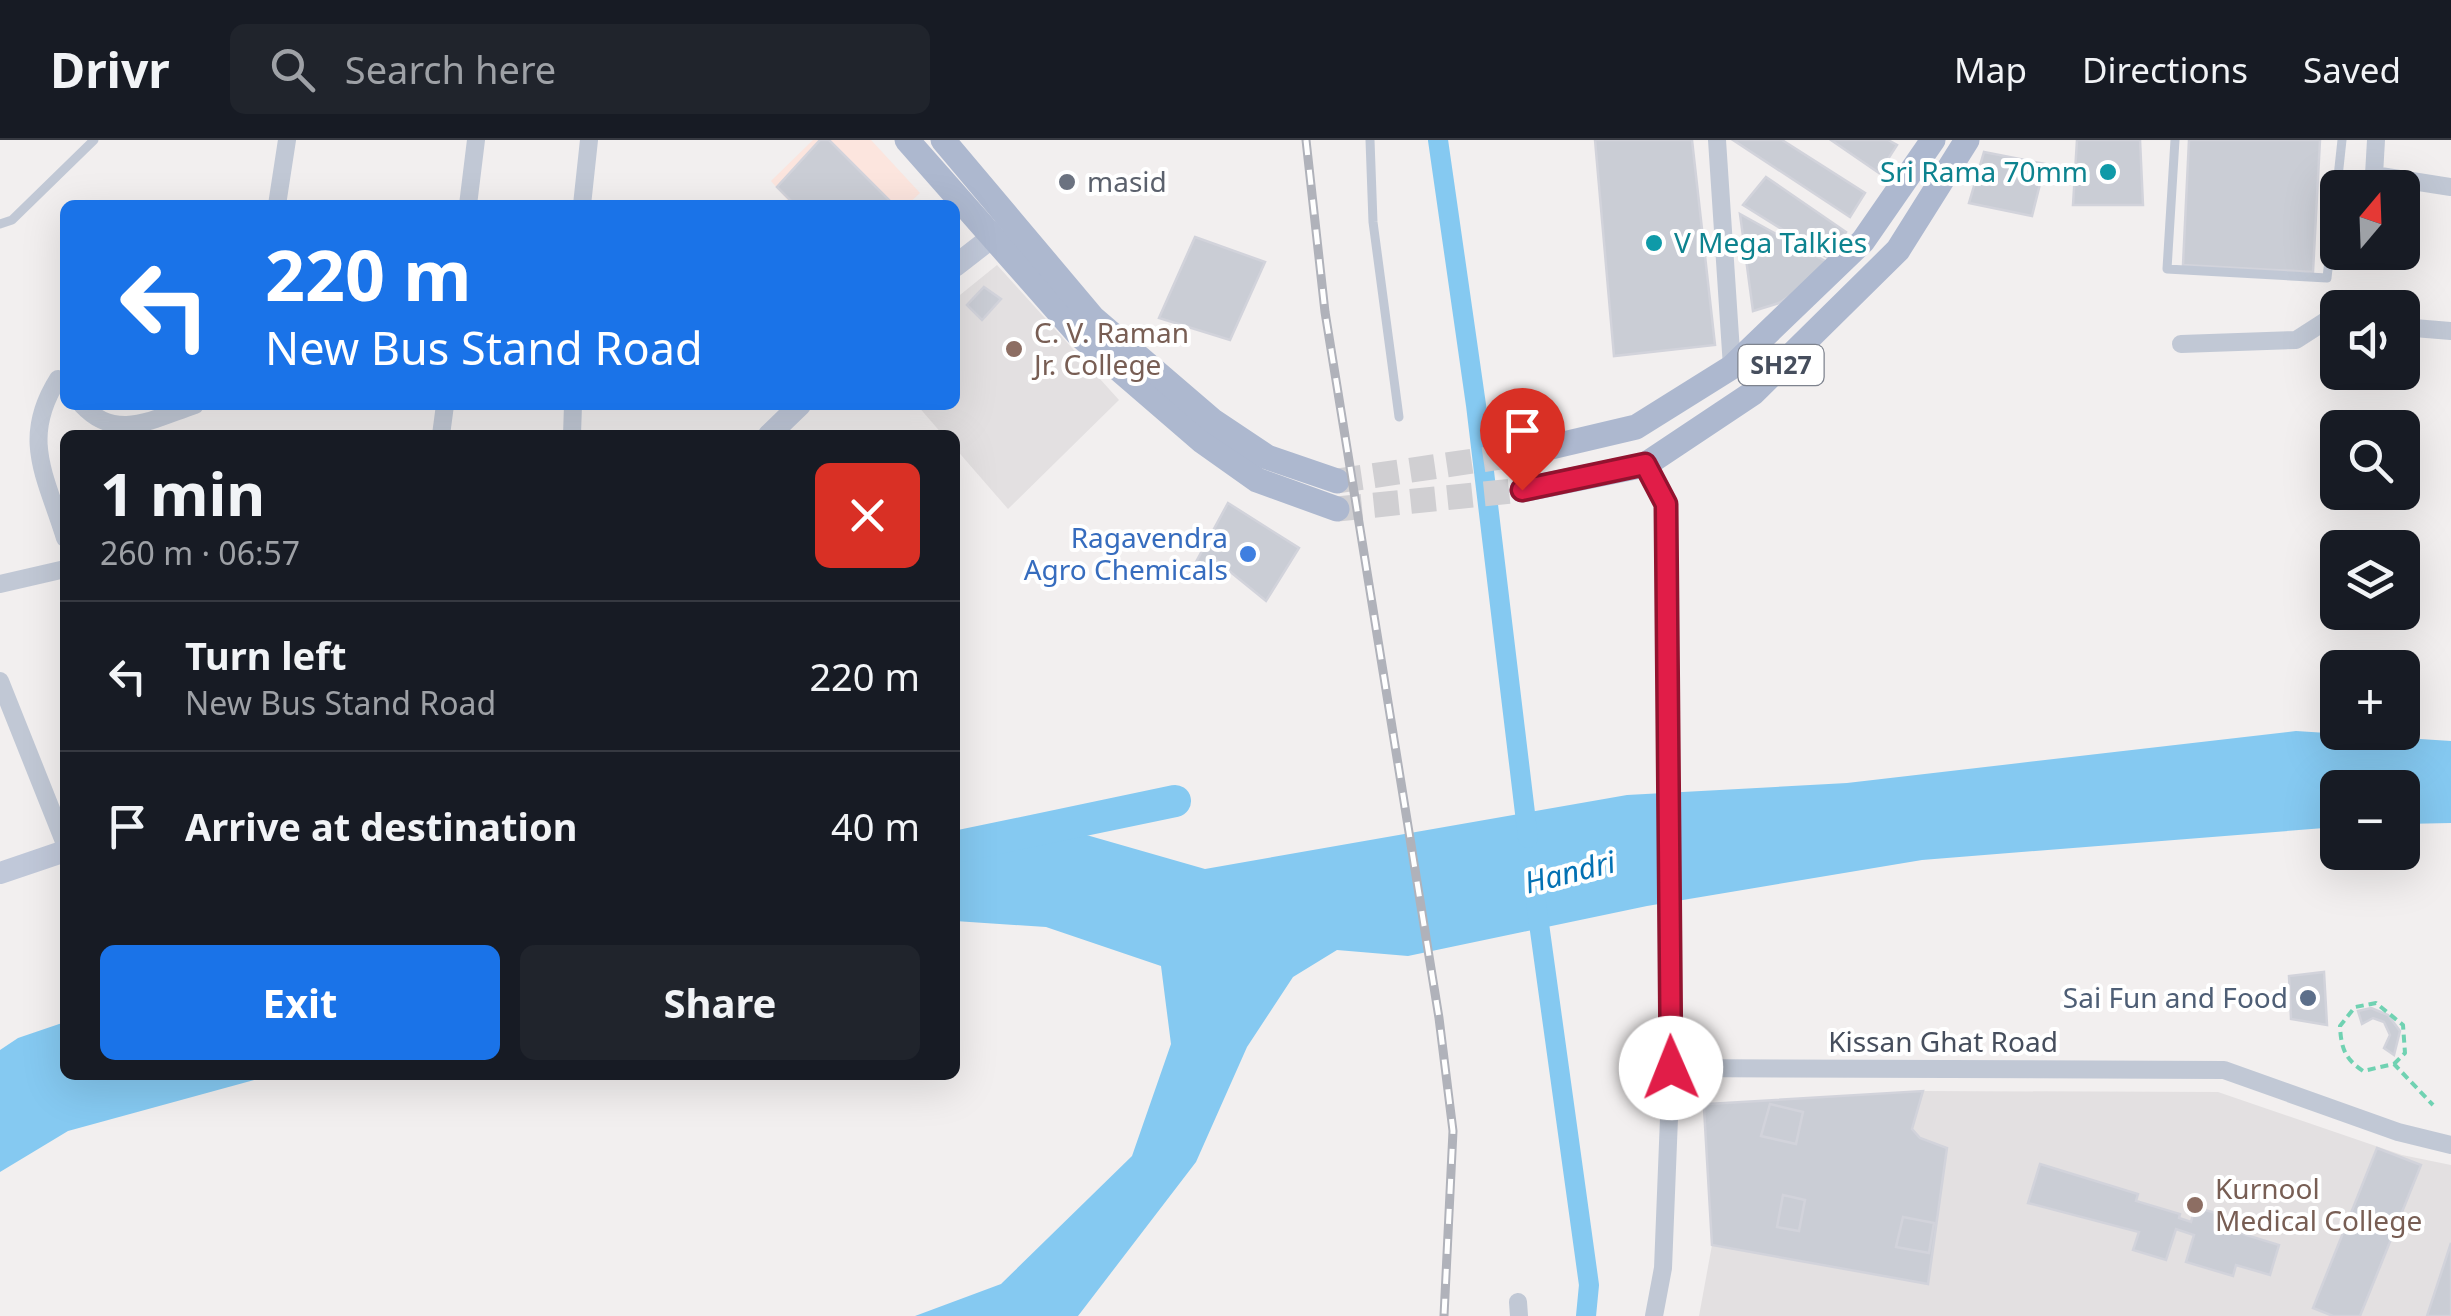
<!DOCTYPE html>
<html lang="en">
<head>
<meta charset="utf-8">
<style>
  body { margin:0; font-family:"Noto Sans",sans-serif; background:#20242c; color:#f1f3f6; height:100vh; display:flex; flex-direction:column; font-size:38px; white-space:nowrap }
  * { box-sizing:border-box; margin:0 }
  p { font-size:32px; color:#9ea1a6 }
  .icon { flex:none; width:55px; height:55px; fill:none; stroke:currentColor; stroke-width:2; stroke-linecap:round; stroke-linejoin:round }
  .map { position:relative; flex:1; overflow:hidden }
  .sheet { position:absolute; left:60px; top:290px; width:900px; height:650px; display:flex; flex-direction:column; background:#171b24; border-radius:15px; box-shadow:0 10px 40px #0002 }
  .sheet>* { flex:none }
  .top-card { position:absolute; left:60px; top:60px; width:900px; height:210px; border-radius:15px; box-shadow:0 10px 40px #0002; background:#1a73e8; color:#fff; overflow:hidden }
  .needle { width:65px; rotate:19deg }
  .controls { position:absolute; left:2320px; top:30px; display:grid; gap:20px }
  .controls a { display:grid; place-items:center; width:100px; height:100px; border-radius:15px; background:#171b24; box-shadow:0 10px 40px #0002; font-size:50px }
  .pin { position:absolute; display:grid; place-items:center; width:85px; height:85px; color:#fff; margin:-102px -42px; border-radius:50% 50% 50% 0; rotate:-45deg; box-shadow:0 0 10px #0007 }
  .pin .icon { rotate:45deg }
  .me { position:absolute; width:110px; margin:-55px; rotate:359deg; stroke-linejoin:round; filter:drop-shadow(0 0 8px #0008) }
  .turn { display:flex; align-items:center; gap:35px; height:210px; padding:0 40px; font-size:45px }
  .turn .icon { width:130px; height:130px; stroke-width:2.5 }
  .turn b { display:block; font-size:70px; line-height:85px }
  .round { display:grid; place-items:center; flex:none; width:105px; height:105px; border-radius:15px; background:#20242c }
  .summary { display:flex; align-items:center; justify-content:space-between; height:170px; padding:0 40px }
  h1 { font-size:60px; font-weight:700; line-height:75px }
  .action { display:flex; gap:20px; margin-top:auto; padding:20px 40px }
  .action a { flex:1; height:115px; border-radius:15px; background:#1a73e8; color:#fff; font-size:40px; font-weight:700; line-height:115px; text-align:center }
  .action a+a { background:#20242c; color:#f1f3f6 }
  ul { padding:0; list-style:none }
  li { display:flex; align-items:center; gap:30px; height:150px; padding:0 40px; border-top:2px solid #363941 }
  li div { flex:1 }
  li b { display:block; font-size:38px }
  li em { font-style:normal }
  header { display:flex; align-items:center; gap:60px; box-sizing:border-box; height:140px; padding:0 50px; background:#171b24; border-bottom:2px solid #363941 }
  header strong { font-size:48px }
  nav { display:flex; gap:55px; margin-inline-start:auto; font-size:35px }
  .search { width:700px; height:90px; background:#20242c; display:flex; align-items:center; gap:25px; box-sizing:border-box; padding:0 35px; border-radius:15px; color:#9ea1a6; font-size:38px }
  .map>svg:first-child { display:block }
  .education { fill:#e3e0e1 }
  .medical { fill:#fce5de }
  .water { fill:#85c9f1 }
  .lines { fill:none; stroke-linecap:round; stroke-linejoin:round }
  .canal { stroke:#85c9f1; stroke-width:20 }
  .river { stroke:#85c9f1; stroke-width:32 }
  .building { fill:#cacdd5; stroke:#d2d3db; stroke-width:2.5 }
  .primary-tunnel { stroke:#d0cfd2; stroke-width:25; stroke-dasharray:25 12; stroke-linecap:butt }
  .path { stroke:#70d2b2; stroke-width:4; stroke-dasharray:8 5; stroke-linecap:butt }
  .lane { stroke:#c1c8d5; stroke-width:9 }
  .street { stroke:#c1c8d5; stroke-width:18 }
  .secondary { stroke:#c0c8d9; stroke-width:22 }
  .primary { stroke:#adb8cf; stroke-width:25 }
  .rail-casing { stroke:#b0b2ba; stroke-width:9 }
  .rail { stroke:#fff; stroke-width:5; stroke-dasharray:15; stroke-linecap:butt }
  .route-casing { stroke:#92132f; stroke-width:25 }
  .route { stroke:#e11d48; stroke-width:18 }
  .culture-dot { fill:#0f9aa8; stroke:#fff; stroke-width:4 }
  .worship-dot { fill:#6b7280; stroke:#fff; stroke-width:4 }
  .education-dot { fill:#8d6e63; stroke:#fff; stroke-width:4 }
  .shop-dot { fill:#3f7fe0; stroke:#fff; stroke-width:4 }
  .service-dot { fill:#5c6f8a; stroke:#fff; stroke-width:4 }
  .labels { text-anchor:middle; stroke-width:8; stroke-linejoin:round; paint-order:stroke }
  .shield { fill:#fff; stroke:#7e838e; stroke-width:2.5 }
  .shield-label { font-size:25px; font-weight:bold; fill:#464e5d }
  .culture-label { font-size:28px; fill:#0d838f; stroke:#fff; text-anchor:end }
  .worship-label { font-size:28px; fill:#5b616d; stroke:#fff; text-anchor:start }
  .education-label { font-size:28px; fill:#785e54; stroke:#fff; text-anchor:start }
  .shop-label { font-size:28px; fill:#366cbe; stroke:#fff; text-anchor:end }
  .service-label { font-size:28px; fill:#4e5e75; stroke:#fff; text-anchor:end }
  .street-label { font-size:28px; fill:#464e5d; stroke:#fff }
  .water-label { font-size:30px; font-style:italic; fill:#0371b3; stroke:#fff }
</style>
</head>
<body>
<header>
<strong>Drivr</strong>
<div class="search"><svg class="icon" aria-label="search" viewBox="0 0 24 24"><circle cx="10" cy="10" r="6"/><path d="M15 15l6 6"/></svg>Search here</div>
<nav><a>Map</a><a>Directions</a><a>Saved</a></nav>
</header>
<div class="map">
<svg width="2451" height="1176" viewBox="0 0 2451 1176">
  <rect width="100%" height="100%" fill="#f2efef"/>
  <g class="education">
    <polygon points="997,125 1119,260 1008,369 955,308 955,295 943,295 917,265 955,265 955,159"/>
    <polygon points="1923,951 2218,952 2402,1015 2451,1025 2451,1176 1699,1176 1712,1105 1928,1144 1947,1008 1920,998 1912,989"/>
  </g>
  <polygon class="medical" points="813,0 871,0 920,53 907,65 792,65 771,41"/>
  <g class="water">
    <polygon points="2296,591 2451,601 2451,683 2403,684 2402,648 2338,648 2337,687 1922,720 1647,766 1408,816 1337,810 1293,837 1247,907 1196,1022 1078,1176 915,1176 1001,1144 1132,1016 1171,904 1161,826 1046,787 955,781 955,706 1069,690 1205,729 1627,655 1847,643"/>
    <polygon points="65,882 65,935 272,935 68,991 0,1032 0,910 18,898"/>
  </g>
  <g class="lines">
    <g class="canal">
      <polyline points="1438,0 1476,265 1528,698"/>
      <polyline points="1536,762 1589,1145 1586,1176"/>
    </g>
    <polyline class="river" points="955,707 1175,661"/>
  </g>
  <g class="building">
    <polygon points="820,0 829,0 894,65 795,65 777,47"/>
    <polygon points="1595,0 1692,0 1715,205 1614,216"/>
    <polygon points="1733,0 1782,0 1865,53 1850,77"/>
    <polygon points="1831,0 1888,0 1897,5 1879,33"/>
    <polygon points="2077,0 2140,0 2143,65 2073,65"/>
    <polygon points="2189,0 2320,0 2313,132 2183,125"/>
    <polygon points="1984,12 2045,24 2032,76 1969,63"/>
    <polygon points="1766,37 1846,92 1828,118 1743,65"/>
    <polygon points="1740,74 1827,122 1807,145 1779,163 1753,171"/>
    <polygon points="1195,97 1265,122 1230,200 1159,178"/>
    <polygon points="984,147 1001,159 982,180 967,165"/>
    <polygon points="1228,363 1299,408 1266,461 1217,421 1205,442 1190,433"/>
    <polygon points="2324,832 2327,885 2291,879 2289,836"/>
    <polygon points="2371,868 2388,875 2400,891 2394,915 2384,908 2390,895 2384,882 2373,878 2362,884 2358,871"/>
    <polygon points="1923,951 1912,989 1920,998 1947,1008 1928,1144 1712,1105 1704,968 1708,964"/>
    <polygon points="1770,964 1803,972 1796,1004 1761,996"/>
    <polygon points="2377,1008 2421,1025 2360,1176 2333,1176 2313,1168"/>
    <polygon points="2040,1024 2138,1054 2136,1061 2180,1074 2179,1078 2191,1082 2195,1067 2233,1078 2230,1090 2279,1105 2270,1135 2236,1125 2233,1136 2186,1122 2194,1095 2176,1089 2166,1120 2133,1110 2139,1092 2028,1063"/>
    <polygon points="1783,1055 1805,1060 1799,1091 1777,1087"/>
    <polygon points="1903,1077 1934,1083 1929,1113 1896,1107"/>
    <polygon points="2451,1103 2451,1176 2427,1176"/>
  </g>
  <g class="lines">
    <g class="primary-tunnel">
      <polyline points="1337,341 1521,314"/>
      <polyline points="1337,369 1522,350"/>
    </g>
    <path class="path" d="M2394 924 2405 913 2403 885 2376 863 2355 867 2340 886C2341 908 2345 919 2363 931L2394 924 2433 965"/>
    <g class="lane">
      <polyline points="1370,0 1373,82 1399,277"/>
      <polyline points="2175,0 2167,129 2327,138 2342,0"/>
      <polyline points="0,84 12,80 94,0"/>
    </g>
    <g class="street">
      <polyline points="1717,0 1732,227"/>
      <polyline points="2376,0 2374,35 2451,47"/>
      <polyline points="277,65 287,0"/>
      <polyline points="468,65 476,0"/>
      <polyline points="582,65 589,0"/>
      <polyline points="2402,187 2451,191"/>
      <polyline points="2181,204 2296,200 2338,173"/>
      <path d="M65 247 58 239C20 299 46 336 65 398"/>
      <path d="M82 265C116 302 153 279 195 265"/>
      <polyline points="441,295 445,265"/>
      <polyline points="572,295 573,265"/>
      <polyline points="0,444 65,429"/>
      <polyline points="0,541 65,704"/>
      <polyline points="1518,1162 1519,1176"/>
      <polyline points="1654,1176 1663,1128 1671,928 2224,930 2398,992 2451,1005"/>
    </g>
    <g class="secondary">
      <polyline points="955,126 1004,88"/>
      <polyline points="769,295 800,265"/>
      <polyline points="1645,325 1666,364 1671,928"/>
      <polyline points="0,733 65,711"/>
    </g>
    <g class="primary">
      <polyline points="907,0 1078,194 1202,301 1257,340 1337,369"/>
      <polyline points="943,0 1093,178 1213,281 1267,317 1337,341"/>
      <polyline points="1521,314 1636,287 1732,227 1863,101 1933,0"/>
      <polyline points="1522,350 1645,325 1753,253 1898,110 1967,0"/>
    </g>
    <g class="rail-casing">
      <polyline id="rail" points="1306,0 1325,172 1439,878 1453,991 1444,1176"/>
    </g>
    <use href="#rail" class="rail"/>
  </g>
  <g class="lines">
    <g class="route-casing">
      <polyline id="route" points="1522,350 1645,324 1666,364 1671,928"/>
    </g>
    <use href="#route" class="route"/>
  </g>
  <g class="culture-dot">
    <circle cx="2108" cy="32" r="10"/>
    <circle cx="1654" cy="103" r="10"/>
  </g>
  <circle class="worship-dot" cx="1067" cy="42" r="10"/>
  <g class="education-dot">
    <circle cx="1014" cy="209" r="10"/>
    <circle cx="2195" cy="1065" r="10"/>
  </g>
  <circle class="shop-dot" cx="1248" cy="414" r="10"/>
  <circle class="service-dot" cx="2308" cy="858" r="10"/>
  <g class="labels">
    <rect class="shield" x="1738.5" y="205" width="85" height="40" rx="8"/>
    <g class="shield-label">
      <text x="1781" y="234">SH27</text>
    </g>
    <g class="culture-label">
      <text x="2088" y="42">Sri Rama 70mm</text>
      <text x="1674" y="113" text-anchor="start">V Mega Talkies</text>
    </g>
    <g class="worship-label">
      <text x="1087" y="52">masid</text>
    </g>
    <g class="education-label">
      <text x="1034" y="203">C. V. Raman<tspan x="1034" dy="32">Jr. College</tspan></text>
      <text x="2215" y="1059">Kurnool<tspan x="2215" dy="32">Medical College</tspan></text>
    </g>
    <g class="shop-label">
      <text x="1228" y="408">Ragavendra<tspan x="1228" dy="32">Agro Chemicals</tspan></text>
    </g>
    <g class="service-label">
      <text x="2288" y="868">Sai Fun and Food</text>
    </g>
    <g class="street-label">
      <text x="1943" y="912">Kissan Ghat Road</text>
    </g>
    <g class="water-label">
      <text transform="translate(1570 733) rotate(-14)" y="10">Handri</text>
    </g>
  </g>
</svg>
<div class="controls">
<a><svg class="needle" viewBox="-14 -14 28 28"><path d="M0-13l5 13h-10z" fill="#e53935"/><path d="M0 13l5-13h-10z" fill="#9ea1a6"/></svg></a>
<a><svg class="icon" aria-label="sound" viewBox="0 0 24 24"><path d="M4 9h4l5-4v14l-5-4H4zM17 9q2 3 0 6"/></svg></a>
<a><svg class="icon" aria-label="search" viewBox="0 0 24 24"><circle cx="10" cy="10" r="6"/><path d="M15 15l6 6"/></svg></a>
<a><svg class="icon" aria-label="layers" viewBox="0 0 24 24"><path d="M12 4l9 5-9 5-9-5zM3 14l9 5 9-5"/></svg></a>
<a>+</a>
<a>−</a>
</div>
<div class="pin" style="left:1522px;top:350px;background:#d93025"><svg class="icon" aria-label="arrive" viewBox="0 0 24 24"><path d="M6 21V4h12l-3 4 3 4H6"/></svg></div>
<svg class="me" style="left:1671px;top:928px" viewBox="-20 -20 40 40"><circle r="19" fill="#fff"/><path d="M0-13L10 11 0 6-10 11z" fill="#e11d48"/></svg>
<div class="top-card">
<div class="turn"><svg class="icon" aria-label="left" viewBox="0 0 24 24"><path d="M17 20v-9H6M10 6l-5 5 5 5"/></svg><div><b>220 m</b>New Bus Stand Road</div></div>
</div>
<section class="sheet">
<div class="summary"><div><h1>1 min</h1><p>260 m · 06:57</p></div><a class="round" style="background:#d93025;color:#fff"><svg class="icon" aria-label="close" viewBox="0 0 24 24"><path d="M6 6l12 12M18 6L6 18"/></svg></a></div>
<ul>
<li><svg class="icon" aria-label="left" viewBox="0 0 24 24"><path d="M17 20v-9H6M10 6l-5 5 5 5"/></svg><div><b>Turn left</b><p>New Bus Stand Road</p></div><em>220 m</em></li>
<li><svg class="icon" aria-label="arrive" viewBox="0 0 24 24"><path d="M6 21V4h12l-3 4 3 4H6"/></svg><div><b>Arrive at destination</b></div><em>40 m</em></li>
</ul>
<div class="action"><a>Exit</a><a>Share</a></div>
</section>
</div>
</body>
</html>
